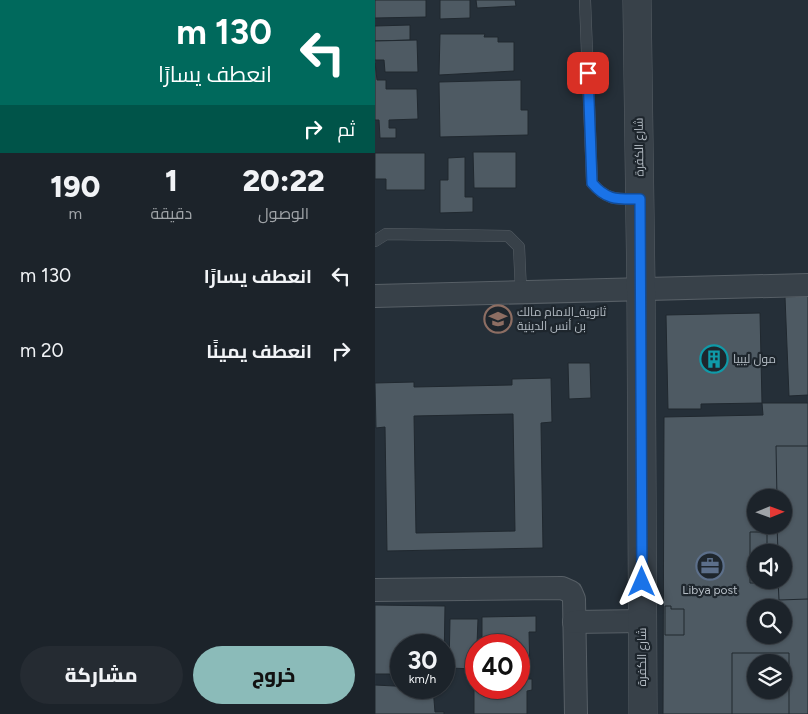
<!DOCTYPE html>
<html lang="ar">
<head>
<meta charset="utf-8">
<style>
  body { margin:0; font-family:Figtree,Cairo,sans-serif; background:#252b32; color:#f1f3f6; direction:rtl; height:100vh; display:flex; flex-direction:column; font-size:19px; white-space:nowrap }
  * { box-sizing:border-box; margin:0 }
  p { font-size:16px; color:#a0a4a8 }
  .icon { flex:none; width:28px; height:28px; fill:none; stroke:currentColor; stroke-width:2; stroke-linecap:round; stroke-linejoin:round }
  .map { position:relative; flex:1; overflow:hidden; direction:ltr }
  .sheet { display:flex; flex-direction:column; background:#1c232a; width:375px }
  .sheet>* { flex:none }
  .banner { background:#00695c; color:#fff; overflow:hidden }
  .needle { width:32px; rotate:89deg }
  .fabs { position:absolute; left:372px; top:489px; display:grid; gap:10px }
  .fabs a { display:grid; place-items:center; width:45px; height:45px; border-radius:50%; background:#1c232a; box-shadow:0 1px 4px #0004,0 0 0 1px #3a4047; font-size:25px }
  .speed { position:absolute; left:15px; top:634px; display:flex; gap:10px; font-size:25px; font-weight:700; text-align:center }
  .speed>* { display:grid; place-content:center; width:65px; height:65px; border-radius:50%; background:#1c232a; box-shadow:0 1px 4px #0004,0 0 0 1px #3a4047; line-height:1 }
  .speed small { font-size:12px; font-weight:400 }
  .speed .limit { border:8px solid #d22; background:#fff; color:#111 }
  .pin { position:absolute; display:grid; place-items:center; width:42px; height:42px; color:#fff; margin:-21px; border-radius:10px; box-shadow:0 2px 8px #0006 }
  .me { position:absolute; width:55px; margin:-28px; rotate:0deg; stroke-linejoin:round; filter:drop-shadow(0 0 4px #0008) }
  .turn { display:flex; align-items:center; gap:18px; height:105px; padding:0 20px; font-size:22px }
  .turn .icon { width:65px; height:65px; stroke-width:2.5 }
  .turn b { display:block; font-size:35px; line-height:42px }
  .then { display:flex; align-items:center; height:48px; padding:0 20px; background:#0003; gap:10px; font-size:19px }
  .eta { display:flex; justify-content:space-evenly; align-items:center; height:85px; text-align:center }
  .eta b { font-size:30px; font-weight:800; line-height:35px }
  .primary-button { display:flex; gap:10px; margin-top:auto; padding:10px 20px }
  .primary-button a { flex:1; height:58px; border-radius:30px; background:#8bbbb9; color:#111; font-size:20px; font-weight:800; line-height:58px; text-align:center }
  .primary-button a+a { background:#252b32; color:#f1f3f6 }
  ul { padding:0; list-style:none }
  li { display:flex; align-items:center; gap:15px; height:75px; padding:0 20px }
  li div { flex:1 }
  li b { display:block; font-size:19px }
  li em { font-style:normal }
  main { display:flex; flex:1; min-height:0 }
  .map>svg:first-child { display:block }
  .building { fill:#4e5a63; stroke:#20282f; fill-rule:evenodd }
  .lines { fill:none; stroke-linecap:round; stroke-linejoin:round }
  .service-casing { stroke:#575f66; stroke-width:12 }
  .minor-casing { stroke:#575f66; stroke-width:24 }
  .tertiary-casing { stroke:#575f66; stroke-width:29 }
  .service { stroke:#384149; stroke-width:11 }
  .minor { stroke:#384149; stroke-width:22 }
  .tertiary { stroke:#384149; stroke-width:28 }
  .route-casing { stroke:#114b97; stroke-width:12 }
  .route { stroke:#1a73e8; stroke-width:9 }
  .labels { text-anchor:middle; stroke-width:4.5; stroke-linejoin:round; paint-order:stroke }
  .street-label { font-size:12px; fill:#b4bcc4; stroke:#1e262d }
  .poi-label { font-size:12px; fill:#b4bcc4; stroke:#1e262d; text-anchor:start }
</style>
</head>
<body>
<main>
<div class="map">
<svg width="433" height="714" viewBox="0 0 433 714">
  <rect width="100%" height="100%" fill="#252f38"/>
  <g class="building">
    <polygon points="0,0 51,0 51,17 0,18"/>
    <polygon points="65,0 95,0 95,18 65,19"/>
    <polygon points="101,0 140,0 141,6 102,8"/>
    <polygon points="35,25 35,40 0,41 0,26"/>
    <polygon points="65,34 110,34 109,37 123,37 123,42 139,42 139,71 64,75"/>
    <polygon points="42,40 43,72 10,72 9,60 0,60 0,41"/>
    <polygon points="0,63 2,80 11,80 11,89 42,89 43,119 14,120 14,128 21,128 21,138 5,138 4,120 0,120"/>
    <polygon points="146,80 146,110 153,110 153,135 65,137 64,82"/>
    <polygon points="98,152 141,152 141,188 99,188"/>
    <polygon points="0,153 50,153 50,190 11,190 11,179 0,179"/>
    <polygon points="90,157 90,197 98,197 98,212 65,213 65,180 73,180 73,158"/>
    <polygon points="433,296 433,395 414,396 410,297"/>
    <polygon points="385,313 387,403 326,404 326,409 293,409 291,315"/>
    <polygon points="193,363 215,363 216,398 194,399"/>
    <path d="M176 378 177 422 166 423 168 548 12 551 10 427 1 428 0 383 39 382V387L137 385V379ZM138 414 140 531 41 533 39 416Z"/>
    <path d="M387 403H433V714H288L289 417 388 415ZM381 498H409V525H381ZM381 552H409V580H381ZM381 608H409V635H381ZM381 662H409V690H381Z"/>
    <polygon points="401,446 433,446 433,599 404,600 403,580 409,580 409,552 403,552 402,525 409,525 409,498 402,498"/>
    <polygon points="375,532 392,532 392,552 381,552 381,580 392,580 392,583 375,583"/>
    <polygon points="0,605 70,606 69,665 69,645 26,645 26,674 0,674"/>
    <polygon points="290,606 296,606 296,609 309,609 309,635 290,635"/>
    <polygon points="161,616 161,632 154,632 155,674 144,675 144,645 107,645 107,617"/>
    <polygon points="75,619 103,619 101,669 74,668"/>
    <path d="M357 653H414V714H357ZM381 662H409V690H381Z"/>
    <polygon points="144,679 157,679 157,690 152,691 152,714 99,714 99,685 101,688 144,688"/>
    <polygon points="0,685 58,688 60,712 69,712 69,714 0,714"/>
  </g>
  <g class="lines">
    <g class="service-casing">
      <g id="service">
        <path d="M210 0 217 183C232 201 243 199 265 199"/>
        <polyline points="0,241 11,234 133,236 144,247 146,292"/>
      </g>
    </g>
    <g class="minor-casing">
      <g id="minor">
        <polyline points="0,296 433,285"/>
        <polyline points="0,590 187,588 196,592 199,599 201,714"/>
        <polyline points="199,622 267,621"/>
      </g>
    </g>
    <g class="tertiary-casing">
      <polyline id="tertiary" points="262,0 266,290 268,714"/>
    </g>
    <use href="#service" class="service"/>
    <use href="#minor" class="minor"/>
    <use href="#tertiary" class="tertiary"/>
  </g>
  <g class="lines">
    <g class="route-casing">
      <path id="route" d="M213 73 217 183C232 201 243 199 265 199L267 582"/>
    </g>
    <use href="#route" class="route"/>
  </g>
  <defs>
    <g id="school-ring" transform="scale(1.4375)"><circle r="9.5" fill="#1e262d" stroke="#8d6e63" stroke-width="1.5"/><path d="M0-5L7-2L0 1L-7-2ZM-4 1L0 2.5L4 1V4Q0 6-4 4Z" fill="#8d6e63"/></g>
    <g id="building-ring" transform="scale(1.4375)"><circle r="9.5" fill="#1e262d" stroke="#0f9aa8" stroke-width="1.5"/><path d="M-4-6H4V6H1V3H-1V6H-4ZM-2.5-4.3h1.7v1.8h-1.7ZM.8-4.3h1.7v1.8H.8ZM-2.5-1h1.7V.8h-1.7ZM.8-1h1.7V.8H.8Z" fill="#0f9aa8"/></g>
    <g id="office-ring" transform="scale(1.4375)"><circle r="9.5" fill="#1e262d" stroke="#5c6f8a" stroke-width="1.5"/><path d="M-6-3h4V-5.5h4V-3h4V5H-6ZM-1-4.5V-3h2v-1.5ZM-6 0V1H6V0Z" fill="#5c6f8a"/></g>
  </defs>
  <g fill-rule="evenodd">
    <use href="#school-ring" x="123" y="319"/>
    <use href="#building-ring" x="339" y="359"/>
    <use href="#office-ring" x="335" y="566"/>
  </g>
  <g class="labels">
    <g class="street-label">
      <text transform="translate(264 147) rotate(-91)" y="4">شارع الكفرة</text>
      <text transform="translate(267 657) rotate(-90)" y="4">شارع الكفرة</text>
    </g>
    <g class="poi-label">
      <text x="142" y="316">ثانوية_الامام مالك<tspan x="142" dy="14">بن أنس الدينية</tspan></text>
      <text x="358" y="363">مول ليبيا</text>
      <text x="335" y="594" text-anchor="middle">Libya post</text>
    </g>
  </g>
</svg>
<div class="fabs">
<a><svg class="needle" viewBox="-14 -14 28 28"><path d="M0-13l5 13h-10z" fill="#e53935"/><path d="M0 13l5-13h-10z" fill="#a0a4a8"/></svg></a>
<a><svg class="icon" aria-label="sound" viewBox="0 0 24 24"><path d="M4 9h4l5-4v14l-5-4H4zM17 9q2 3 0 6"/></svg></a>
<a><svg class="icon" aria-label="search" viewBox="0 0 24 24"><circle cx="10" cy="10" r="6"/><path d="M15 15l6 6"/></svg></a>
<a><svg class="icon" aria-label="layers" viewBox="0 0 24 24"><path d="M12 4l9 5-9 5-9-5zM3 14l9 5 9-5"/></svg></a>
</div>
<div class="speed"><div>30<small>km/h</small></div><div class="limit">40</div></div>
<div class="pin" style="left:213px;top:73px;background:#d93025"><svg class="icon" aria-label="arrive" viewBox="0 0 24 24"><path d="M6 21V4h12l-3 4 3 4H6"/></svg></div>
<svg class="me" style="left:267px;top:582px" viewBox="-20 -20 40 40"><path d="M0-17L14 15 0 8-14 15z" fill="#1a73e8" stroke="#fff" stroke-width="4"/></svg>
</div>
<section class="sheet">
<div class="banner">
<div class="turn"><svg class="icon" aria-label="left" viewBox="0 0 24 24"><path d="M17 20v-9H6M10 6l-5 5 5 5"/></svg><div><b>130 m</b>انعطف يسارًا</div></div>
<div class="then">ثم<svg class="icon" aria-label="right" viewBox="0 0 24 24"><path d="M7 20v-9h11M14 6l5 5-5 5"/></svg></div>
</div>
<div class="eta">
<div><b>20:22</b><p>الوصول</p></div>
<div><b>1</b><p>دقيقة</p></div>
<div><b>190</b><p>m</p></div>
</div>
<ul>
<li><svg class="icon" aria-label="left" viewBox="0 0 24 24"><path d="M17 20v-9H6M10 6l-5 5 5 5"/></svg><div><b>انعطف يسارًا</b></div><em>130 m</em></li>
<li><svg class="icon" aria-label="right" viewBox="0 0 24 24"><path d="M7 20v-9h11M14 6l5 5-5 5"/></svg><div><b>انعطف يمينًا</b></div><em>20 m</em></li>
</ul>
<div class="primary-button"><a>خروج</a><a>مشاركة</a></div>
</section>
</main>
</body>
</html>
